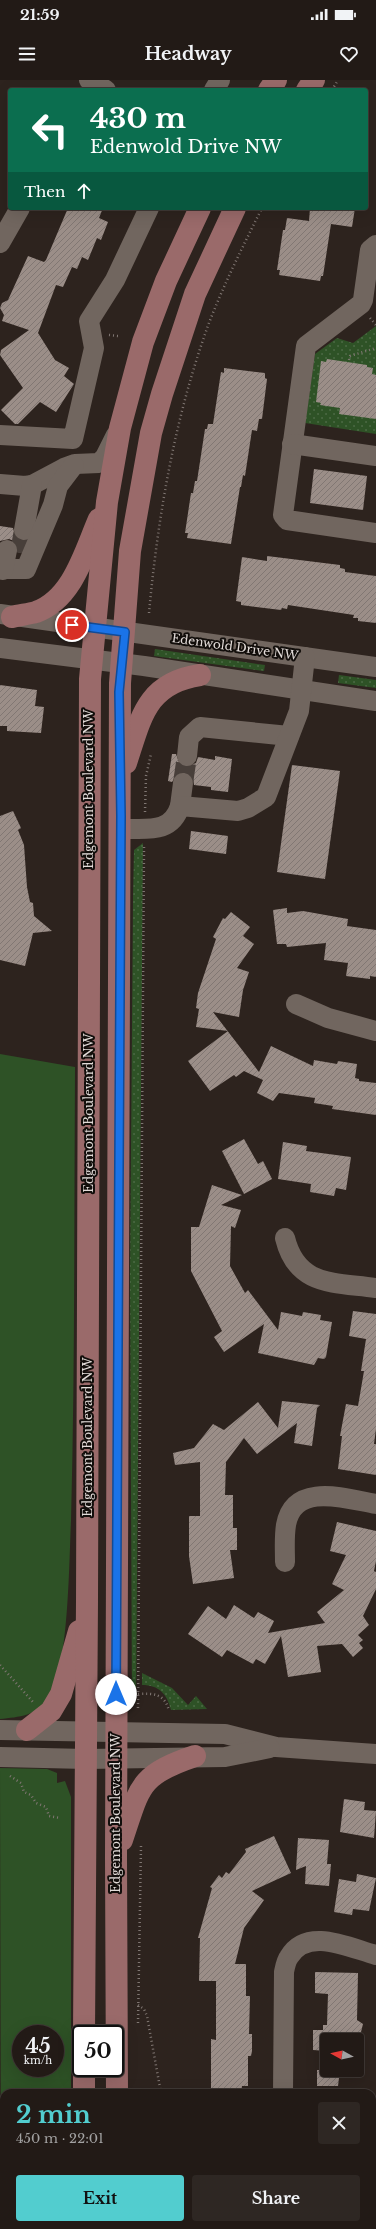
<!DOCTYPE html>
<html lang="en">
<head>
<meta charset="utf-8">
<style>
  body { margin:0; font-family:"Libre Baskerville",serif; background:#2e2723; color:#f1f3f6; height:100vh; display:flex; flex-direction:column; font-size:15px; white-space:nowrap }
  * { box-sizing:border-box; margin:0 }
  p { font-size:13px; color:#a2a1a1 }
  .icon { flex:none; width:22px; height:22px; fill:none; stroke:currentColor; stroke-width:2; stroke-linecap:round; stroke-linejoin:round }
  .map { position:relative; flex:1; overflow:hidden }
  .drawer { position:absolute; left:0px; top:2009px; width:376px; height:140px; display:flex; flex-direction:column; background:#221a16; border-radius:12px 12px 0 0; box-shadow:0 4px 16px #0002,0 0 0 1px #3f3835 }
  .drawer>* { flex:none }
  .banner { position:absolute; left:8px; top:8px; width:360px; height:122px; border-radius:4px; box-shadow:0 4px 16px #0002,0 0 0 1px #3f3835; background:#0b6e4f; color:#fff; overflow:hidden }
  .needle { width:26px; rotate:278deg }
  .buttons { position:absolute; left:320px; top:1953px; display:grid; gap:8px }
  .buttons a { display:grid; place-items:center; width:44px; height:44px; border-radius:4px; background:#221a16; box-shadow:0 4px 16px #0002,0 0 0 1px #3f3835; font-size:20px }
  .speed { position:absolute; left:12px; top:1945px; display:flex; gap:8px; font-size:20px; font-weight:700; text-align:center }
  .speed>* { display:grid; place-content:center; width:52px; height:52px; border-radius:50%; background:#221a16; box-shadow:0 4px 16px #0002,0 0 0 1px #3f3835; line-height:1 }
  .speed small { font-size:10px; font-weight:400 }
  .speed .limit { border:2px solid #111; border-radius:6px; background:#fff; color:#111 }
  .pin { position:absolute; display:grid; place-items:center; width:34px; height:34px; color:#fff; margin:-17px; border:2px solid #fff; border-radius:50%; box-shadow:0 1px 4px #0007 }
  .me { position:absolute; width:44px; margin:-22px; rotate:0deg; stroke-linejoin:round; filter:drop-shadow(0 0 3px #0008) }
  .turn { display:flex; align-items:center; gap:14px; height:84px; padding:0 16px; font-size:18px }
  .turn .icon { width:52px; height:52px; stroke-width:2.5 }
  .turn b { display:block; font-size:28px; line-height:34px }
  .then { display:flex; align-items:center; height:38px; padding:0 16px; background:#0003; gap:8px; font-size:15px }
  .round { display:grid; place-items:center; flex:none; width:42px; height:42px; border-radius:4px; background:#2e2723 }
  .summary { display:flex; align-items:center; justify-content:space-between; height:68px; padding:0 16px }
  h1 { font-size:24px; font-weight:700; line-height:30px; color:#52cdcf }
  .action { display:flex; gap:8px; margin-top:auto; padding:8px 16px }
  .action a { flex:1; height:46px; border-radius:4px; background:#52cdcf; color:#111; font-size:16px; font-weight:700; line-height:46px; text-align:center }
  .action a+a { background:#2e2723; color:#f1f3f6 }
  .status { display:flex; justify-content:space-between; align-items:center; height:28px; padding:0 20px; background:#221a16; direction:ltr }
  .status svg { height:11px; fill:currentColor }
  header { display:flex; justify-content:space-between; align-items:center; height:52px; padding:0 16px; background:#221a16; font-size:18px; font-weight:700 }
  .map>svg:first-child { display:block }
  .grass { fill:url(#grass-dots) }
  .green { fill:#2e5226; fill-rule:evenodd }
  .building { fill:url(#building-hatch) }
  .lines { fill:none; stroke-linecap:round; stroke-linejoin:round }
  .minor-tunnel { stroke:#483f3a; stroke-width:20; stroke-dasharray:20 10; stroke-linecap:butt }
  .path { stroke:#807773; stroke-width:2.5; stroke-dasharray:1 3; stroke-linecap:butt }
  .minor { stroke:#71665f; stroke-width:20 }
  .major { stroke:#9a6a6a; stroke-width:22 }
  .route-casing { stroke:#114b97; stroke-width:10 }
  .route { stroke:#1a73e8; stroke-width:7 }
  .labels { text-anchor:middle; stroke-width:4; stroke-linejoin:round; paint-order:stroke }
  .street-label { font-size:12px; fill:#e3dcd9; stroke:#120e0b }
</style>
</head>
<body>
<div class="status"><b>21:59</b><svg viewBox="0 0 49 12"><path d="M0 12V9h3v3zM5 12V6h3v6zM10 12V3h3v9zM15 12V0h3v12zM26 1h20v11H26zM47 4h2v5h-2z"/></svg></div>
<header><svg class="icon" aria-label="menu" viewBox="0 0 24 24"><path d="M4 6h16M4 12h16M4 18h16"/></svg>Headway<svg class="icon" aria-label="heart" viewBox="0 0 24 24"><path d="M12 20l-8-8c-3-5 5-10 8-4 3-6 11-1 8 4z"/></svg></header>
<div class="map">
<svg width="376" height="2149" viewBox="0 0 376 2149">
  <defs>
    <pattern id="grass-dots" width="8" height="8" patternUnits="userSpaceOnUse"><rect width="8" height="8" fill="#2e5226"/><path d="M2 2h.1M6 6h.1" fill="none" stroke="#4c6a45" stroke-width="1.8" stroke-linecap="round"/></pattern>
    <pattern id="building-hatch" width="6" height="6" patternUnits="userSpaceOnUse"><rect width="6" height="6" fill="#9b8e88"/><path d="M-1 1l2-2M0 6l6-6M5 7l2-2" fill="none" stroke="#817773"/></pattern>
  </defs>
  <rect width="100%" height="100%" fill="#2d231e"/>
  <g class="grass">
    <polygon points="376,246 376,354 305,343 315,274 337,258 353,263"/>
    <polygon points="155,569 265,585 264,591 154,576"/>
    <polygon points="339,595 376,600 376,608 338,603"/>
    <polygon points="143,763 136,1621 132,1625 130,1196 133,818 134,770"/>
    <path d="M142 1593 172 1608 188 1625 196 1616 207 1629 171 1630C167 1614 159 1605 142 1605Z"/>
  </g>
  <g class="green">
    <path d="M0 974 75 987C74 1138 75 1290 71 1441 69 1481 69 1587 49 1618 37 1636 19 1637 0 1639Z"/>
    <path d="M0 1688 47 1689 57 1693V1703L65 1701 71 1717V2013H4V2145H77V2149H1ZM21 1954H55V1988H21Z"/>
  </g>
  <g class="building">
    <polygon points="68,128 103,128 99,138 108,142 101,160 97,158 88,180 82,177 77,189 72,187 63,207 56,205 38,253 55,280 69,288 64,296 74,304 56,332 40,322 18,344 15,344 1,330 23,308 0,275 1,270 29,250 2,241 4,235 0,228 2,223 8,220 28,176 44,182 46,180"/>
    <polygon points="310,128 355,128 352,147 331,144 323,196 321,196 320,201 279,195 280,190 277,190 283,150 285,150 287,138 309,141"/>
    <polygon points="327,279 367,285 367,287 373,288 372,294 376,295 376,339 339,334 340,328 320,325 321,323 316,322 321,281 326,282"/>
    <polygon points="224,288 265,293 265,298 267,299 262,339 259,339 257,351 252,350 245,396 243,395 241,407 240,407 231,464 187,458 188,453 185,453 191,413 193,413 195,401 197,401 205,349 207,349 208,344 213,344 221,292 224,293"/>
    <polygon points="314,389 367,396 363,430 310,423"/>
    <polygon points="0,446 13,448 16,459 25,461 20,473 18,472 18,466 14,461 9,459 0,461"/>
    <polygon points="267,476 340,485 340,488 345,489 345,492 376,496 376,543 358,541 358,538 353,538 354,535 288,525 287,529 282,528 281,530 241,525 241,522 236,521 242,477 267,481"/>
    <polygon points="0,605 37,610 35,626 44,627 41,653 7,651 7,646 0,646"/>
    <polygon points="172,674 176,674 180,685 186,687 196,683 198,677 215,680 215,676 232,679 228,712 211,710 211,707 194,705 193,698 185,692 178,693 172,702 168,701"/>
    <polygon points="292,685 340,691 325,799 277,792"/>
    <polygon points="13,731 21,748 18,750 24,765 27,807 30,822 33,823 34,836 52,851 33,853 25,886 0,880 0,736"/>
    <polygon points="191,751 228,756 226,774 189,769"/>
    <polygon points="287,828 287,833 303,831 348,839 347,846 376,850 376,897 370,896 370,899 346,896 348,883 324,880 326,863 287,867 286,864 277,864 273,830"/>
    <polygon points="231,832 250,847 243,856 254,864 237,888 249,892 243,910 239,937 213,932 259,992 271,966 313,986 314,980 337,984 338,981 357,984 355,998 359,999 359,1001 376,1003 376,1035 332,1029 333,1026 314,1023 315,1018 279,1013 273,1021 257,1013 263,1000 244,991 236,997 234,995 210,1011 188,981 228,951 196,947 199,929 196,928 198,913 216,859 213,857 223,838 225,839"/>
    <polygon points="244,1059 258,1084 263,1081 272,1099 244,1114 222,1071"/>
    <polygon points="283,1062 307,1066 306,1071 351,1077 346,1110 336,1108 334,1116 310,1112 311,1104 278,1099"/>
    <polygon points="212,1105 242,1115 221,1125 241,1130 235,1148 231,1146 230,1186 245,1213 248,1210 278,1250 281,1232 302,1236 303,1232 321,1235 320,1240 332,1242 326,1277 324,1279 318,1278 314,1285 258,1273 264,1244 224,1272 214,1257 222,1251 191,1191 191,1147 199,1147"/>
    <polygon points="353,1231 376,1234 376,1349 374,1364 376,1364 376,1395 338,1389 342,1356 340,1356 346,1324 358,1326 364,1291 361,1291 366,1259 349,1256"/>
    <polygon points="282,1321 320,1325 317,1328 312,1366 294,1363 297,1343 257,1374 244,1358 226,1382 225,1415 233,1415 233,1448 237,1448 237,1470 230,1470 234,1498 193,1504 189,1476 189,1436 200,1436 200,1382 175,1385 173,1373 194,1368 213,1344 224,1350 258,1322 278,1348"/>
    <polygon points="337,1442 376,1451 376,1481 374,1491 376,1492 376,1509 363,1536 369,1545 358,1555 363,1560 359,1563 363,1568 353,1577 342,1564 317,1566 321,1592 288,1597 281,1556 265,1584 256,1579 253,1584 227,1570 222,1577 188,1554 208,1526 226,1539 234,1525 254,1538 258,1532 274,1541 268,1553 325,1543 317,1532 344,1510 332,1504 346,1475 330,1471"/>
    <polygon points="344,1719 365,1722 364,1730 376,1731 374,1758 340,1752"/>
    <polygon points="274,1756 291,1793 252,1811 264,1820 244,1848 235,1884 246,1884 246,1916 250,1916 249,1954 252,1954 252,1971 251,1976 248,1976 248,2006 242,2006 241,2013 211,2013 211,1959 216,1960 216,1901 199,1901 200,1858 198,1858 212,1808 210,1807 219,1795 222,1798 226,1792 229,1794 246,1772 245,1769"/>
    <polygon points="298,1758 329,1760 327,1784 331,1784 329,1806 305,1804 306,1786 296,1790"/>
    <polygon points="357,1794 376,1798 369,1831 353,1829 352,1835 334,1832 339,1799 356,1802"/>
    <polygon points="315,1892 358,1893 357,1940 363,1944 359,1960 327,1960 327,1971 313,1970 313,1950 323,1950 323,1945 327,1945 328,1914 315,1913"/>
    <polygon points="317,1990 340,1990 338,2006 317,2006"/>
  </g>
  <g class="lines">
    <g class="minor-tunnel">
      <polyline points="20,473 24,450"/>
      <polyline points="183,703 187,676"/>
    </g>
    <g class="path">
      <polyline points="332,10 338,0"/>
      <polyline points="370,238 376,245"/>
      <polyline points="109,255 118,256"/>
      <polyline points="349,280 350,276 376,268"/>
      <path d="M149 533C158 435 175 336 209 243 224 204 243 166 262 128"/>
      <polyline points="145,732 146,696 151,674"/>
      <polyline points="0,1585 33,1622"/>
      <path d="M138 1614C154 1613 165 1614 169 1631"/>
      <polyline points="138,1628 144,767"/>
      <polyline points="10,1696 21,1703 24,1712 31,1715 36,1723 46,1727 49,1736 60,1738"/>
      <polyline points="138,1925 144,1929 147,1936 161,2013"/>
      <polyline points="138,1943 141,1766"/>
    </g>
    <g class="minor">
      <polyline points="89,0 106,10"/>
      <polyline points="214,10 220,0"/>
      <polyline points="0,163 20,128"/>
      <polyline points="376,165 370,170 363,220 361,224 306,266 283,435 287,440 376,453"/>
      <polyline points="0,355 73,359 94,268 89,241 115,200 149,128"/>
      <polyline points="292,364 376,376"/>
      <polyline points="0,404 25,406 32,405 64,388 75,384 99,383 105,377 116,355"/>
      <polyline points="24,450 32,405"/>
      <polyline points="0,489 26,489 53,425 58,406 74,385"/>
      <polyline points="3,490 7,470"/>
      <polyline points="0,534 376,587"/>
      <polyline points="0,568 144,586 376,621"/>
      <polyline points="187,676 189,657 200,647 289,656"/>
      <polyline points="180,726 183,703"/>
      <path d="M121 749C145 748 171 755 180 726L238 731 248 728 266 717 299 631 305 577"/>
      <polyline points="296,924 328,938 376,951"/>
      <path d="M285 1158C297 1207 334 1202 376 1208"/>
      <path d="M285 1482C285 1470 284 1457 286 1445 294 1401 347 1419 376 1424"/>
      <polyline points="0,1650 225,1654 276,1667 376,1674"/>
      <polyline points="0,1677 86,1679 225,1677 270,1668"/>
      <path d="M283 2013 284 1892C285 1887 286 1881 289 1877 307 1846 350 1868 376 1875"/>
      <polyline points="372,2080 376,2082"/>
    </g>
    <g class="major">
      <polyline points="269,10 276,0"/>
      <polyline points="307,10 314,0"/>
      <path d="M12 537C20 535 29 534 36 532 73 519 85 471 99 439"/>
      <path d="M126 683C141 638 146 603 200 595"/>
      <polyline points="27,1650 51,1631 61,1614 79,1551"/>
      <path d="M122 1760C140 1707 138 1695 195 1676"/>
      <polyline points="84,1954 87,1521 90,599 107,422 120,348 143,262 166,201 200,128"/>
      <polyline points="84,2013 84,1988"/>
      <polyline points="117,2013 116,1778 120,603 130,471 151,353 162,314 195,214 235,128"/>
      <polyline points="89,2145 90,2149"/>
      <polyline points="123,2145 123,2149"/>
    </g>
  </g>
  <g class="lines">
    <g class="route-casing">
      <polyline id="route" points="72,545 125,552 119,612 121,736 116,1614"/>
    </g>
    <use href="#route" class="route"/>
  </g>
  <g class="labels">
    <g class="street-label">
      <text transform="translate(235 567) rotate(8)" y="4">Edenwold Drive NW</text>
      <text transform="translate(89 709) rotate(-90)" y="4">Edgemont Boulevard NW</text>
      <text transform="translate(89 1033) rotate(-90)" y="4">Edgemont Boulevard NW</text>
      <text transform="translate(88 1357) rotate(-90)" y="4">Edgemont Boulevard NW</text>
      <text transform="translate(116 1733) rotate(-90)" y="4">Edgemont Boulevard NW</text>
    </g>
  </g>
</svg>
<div class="buttons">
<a><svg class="needle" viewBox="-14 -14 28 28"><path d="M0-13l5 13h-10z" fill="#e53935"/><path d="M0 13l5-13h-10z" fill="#a2a1a1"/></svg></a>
</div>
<div class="speed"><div>45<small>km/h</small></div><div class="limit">50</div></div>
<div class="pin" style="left:72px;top:545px;background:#d93025"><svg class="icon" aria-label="arrive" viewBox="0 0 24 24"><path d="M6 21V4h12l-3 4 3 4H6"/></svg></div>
<svg class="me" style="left:116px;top:1614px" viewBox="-20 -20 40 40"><circle r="19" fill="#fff"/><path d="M0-13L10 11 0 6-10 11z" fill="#1a73e8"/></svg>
<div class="banner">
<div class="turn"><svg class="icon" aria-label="left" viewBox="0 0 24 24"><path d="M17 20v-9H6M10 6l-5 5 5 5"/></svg><div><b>430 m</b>Edenwold Drive NW</div></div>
<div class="then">Then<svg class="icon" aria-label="ahead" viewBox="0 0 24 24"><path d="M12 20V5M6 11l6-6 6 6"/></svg></div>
</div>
<section class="drawer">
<div class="summary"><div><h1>2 min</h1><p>450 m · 22:01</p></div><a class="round"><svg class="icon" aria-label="close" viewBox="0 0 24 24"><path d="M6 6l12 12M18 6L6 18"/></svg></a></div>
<div class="action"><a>Exit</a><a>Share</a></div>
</section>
</div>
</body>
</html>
